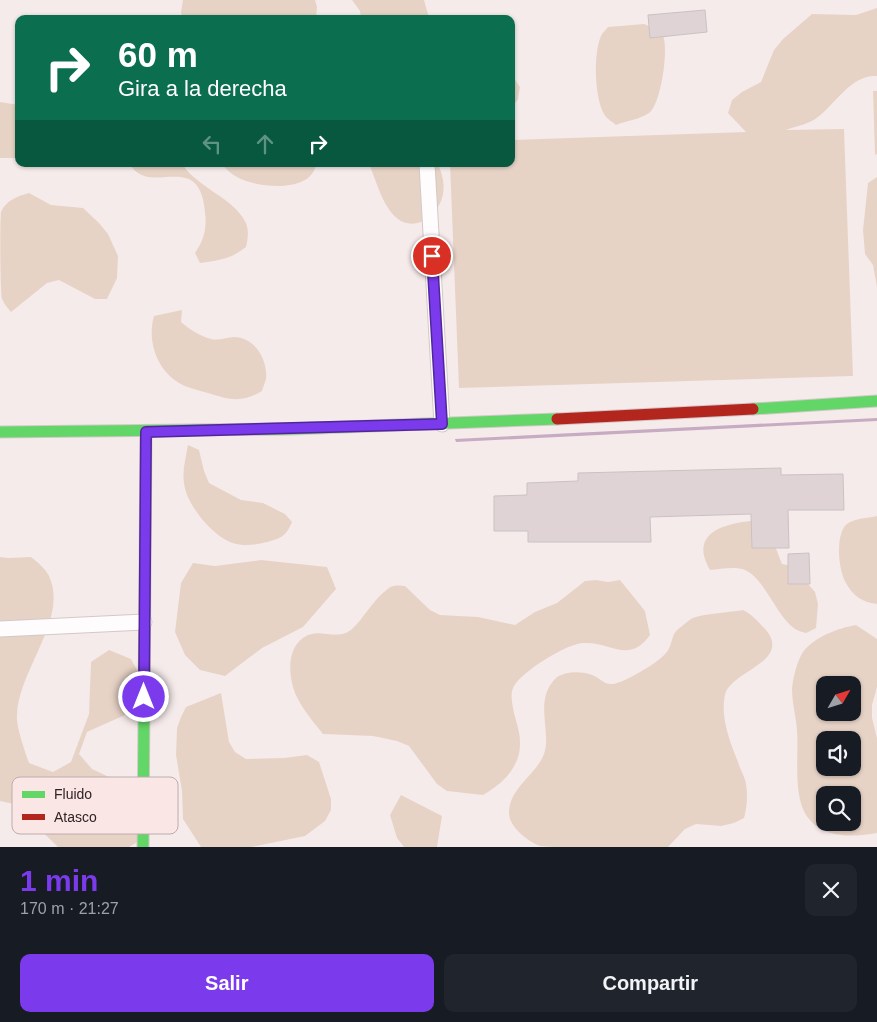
<!DOCTYPE html>
<html lang="es">
<head>
<meta charset="utf-8">
<style>
  body { margin:0; font-family:Helvetica,sans-serif; background:#20242c; color:#f1f3f6; height:100vh; display:flex; flex-direction:column; font-size:19px; white-space:nowrap }
  * { box-sizing:border-box; margin:0 }
  p { font-size:16px; color:#9ea1a6 }
  .icon { flex:none; width:28px; height:28px; fill:none; stroke:currentColor; stroke-width:2; stroke-linecap:round; stroke-linejoin:round }
  .map { position:relative; height:847px; overflow:hidden }
  .panel { display:flex; flex-direction:column; background:#171b24; flex:1 }
  .panel>* { flex:none }
  .guide { position:absolute; left:15px; top:15px; width:500px; height:152px; border-radius:10px; box-shadow:0 1px 4px #0004; background:#0b6e4f; color:#fff; overflow:hidden }
  .needle { width:32px; rotate:51deg }
  .buttons { position:absolute; left:816px; top:676px; display:grid; gap:10px }
  .buttons a { display:grid; place-items:center; width:45px; height:45px; border-radius:10px; background:#171b24; box-shadow:0 1px 4px #0004; font-size:25px }
  .pin { position:absolute; display:grid; place-items:center; width:42px; height:42px; color:#fff; margin:-21px; border:2px solid #fff; border-radius:50%; box-shadow:0 1px 5px #0007 }
  .me { position:absolute; width:55px; margin:-28px; rotate:0deg; stroke-linejoin:round; filter:drop-shadow(0 0 4px #0008) }
  .turn { display:flex; align-items:center; gap:18px; height:105px; padding:0 20px; font-size:22px }
  .turn .icon { width:65px; height:65px; stroke-width:2.5 }
  .turn b { display:block; font-size:35px; line-height:42px }
  .lanes { display:flex; align-items:center; height:48px; padding:0 20px; background:#0003; justify-content:center; gap:25px; direction:ltr }
  .lanes .off { opacity:.35 }
  .round { display:grid; place-items:center; flex:none; width:52px; height:52px; border-radius:10px; background:#20242c }
  .summary { display:flex; align-items:center; justify-content:space-between; height:85px; padding:0 20px }
  h1 { font-size:30px; font-weight:700; line-height:38px; color:#7c3aed }
  .primary-button { display:flex; gap:10px; margin-top:auto; padding:10px 20px }
  .primary-button a { flex:1; height:58px; border-radius:10px; background:#7c3aed; color:#fff; font-size:20px; font-weight:700; line-height:58px; text-align:center }
  .primary-button a+a { background:#20242c; color:#f1f3f6 }
  .map>svg:first-child { display:block }
  .green { fill:#e7d3c6; fill-rule:evenodd }
  .water { fill:#c7abc2 }
  .building { fill:#e0d3d6; stroke:#cbc1c3 }
  .lines { fill:none; stroke-linecap:round; stroke-linejoin:round }
  .lane-casing { stroke:#d4c8c8; stroke-width:17 }
  .fast-casing { stroke:#d4c8c8; stroke-width:13 }
  .jam-casing { stroke:#d4c8c8; stroke-width:13 }
  .lane { stroke:#fefcfc; stroke-width:15 }
  .fast { stroke:#63d668; stroke-width:11 }
  .jam { stroke:#b3261e; stroke-width:11 }
  .route-casing { stroke:#51269a; stroke-width:12 }
  .route { stroke:#7c3aed; stroke-width:9 }
  .key { fill:#fbe6e6; stroke:#beacac; stroke-width:1 }
  .key-label { font-size:14px; fill:#302324 }
</style>
</head>
<body>
<div class="map">
<svg width="877" height="847" viewBox="0 0 877 847">
  <rect width="100%" height="100%" fill="#f6ebeb"/>
  <g class="green">
    <polygon points="183,0 315,0 317,7 316,19 182,19 181,12"/>
    <polygon points="352,0 424,0 429,18 361,19 360,11"/>
    <path d="M877 8V76C852 74 836 103 818 117 809 124 797 126 786 130L844 129 853 376 459 388 450 164H511V140L746 132 728 113 732 100 742 92 761 82 774 50 783 39 812 14 856 15Z"/>
    <path d="M644 24C651 27 659 28 663 36 669 48 661 105 649 113 641 119 626 121 616 125 613 122 609 120 607 118 594 104 593 53 601 36 602 33 606 30 608 27Z"/>
    <polygon points="511,74 520,87 518,99 511,109"/>
    <polygon points="873,91 877,91 877,154 875,155"/>
    <polygon points="0,102 19,105 19,158 0,158"/>
    <path d="M130 164H182C199 189 233 197 246 223 249 231 248 239 246 247 231 259 220 260 200 263L195 253C204 240 207 228 205 213 200 147 149 199 130 164Z"/>
    <path d="M222 164H316C312 194 256 188 237 177 231 174 226 169 222 164Z"/>
    <path d="M369 164H438C442 174 445 183 443 194 440 212 420 231 401 221 383 210 377 182 369 164Z"/>
    <polygon points="877,177 877,287 873,265 865,254 863,230 868,183"/>
    <path d="M29 193 51 205 83 208 99 223 108 234 118 256 117 278 107 299H95L59 280 47 283 11 312C8 308 4 304 2 299 0 289 0 220 1 212 6 200 18 196 29 193Z"/>
    <path d="M182 310 181 322C189 329 200 336 211 339 220 341 227 337 234 337 255 337 268 360 266 379 265 383 263 387 262 391 242 403 230 400 208 393 198 390 187 388 179 383 156 369 147 340 154 316Z"/>
    <path d="M188 445 199 450 204 471 209 483 241 500 263 503 285 514 292 522C286 536 282 538 267 542 255 545 242 547 230 542 211 534 186 504 184 483 182 470 186 457 188 445Z"/>
    <path d="M877 516V604C863 603 852 595 846 583 838 570 834 529 850 522 858 518 869 518 877 516Z"/>
    <path d="M751 521C773 532 773 542 782 564L792 566 815 592 818 604 816 628 806 633C803 632 798 631 795 629 776 616 765 579 745 570 735 566 721 569 710 570 689 534 722 524 751 521Z"/>
    <path d="M0 557 8 558 31 557C37 562 46 569 49 576 69 619 18 670 17 715 16 727 25 751 29 763L53 772 71 762 89 714 91 662 109 650 131 659 154 702 87 732 79 754 92 769 139 791 158 808 154 832 129 847H58L14 804 0 801Z"/>
    <polygon points="261,560 327,567 336,589 303,627 262,648 225,676 200,670 185,655 175,632 181,583 193,563 215,566"/>
    <path d="M596 580 608 582 620 580 645 611 650 635C629 665 610 641 584 643 567 643 523 671 514 686 510 693 512 701 513 708 515 719 520 731 520 742 521 766 503 784 483 795L447 791 437 784 409 746 397 741 373 736 323 734C313 722 301 707 295 693 288 675 286 645 308 635 323 629 338 641 352 629 364 618 371 603 384 592 387 590 390 586 394 586 397 585 402 586 405 586L430 610 440 615 478 617 515 625 535 612 557 603 585 581Z"/>
    <path d="M743 610C753 615 758 622 766 630 792 662 730 671 725 695 720 717 730 742 738 762 740 769 745 777 746 784 748 795 747 807 744 818L734 823 721 826 696 824 685 829 668 847C635 847 602 847 570 847 561 847 547 847 540 846 527 841 508 826 509 812 510 787 536 775 544 754 552 732 533 700 556 678 564 671 583 671 592 675 599 677 604 685 613 684 623 683 658 663 665 654 671 648 671 641 674 634 677 629 686 623 691 619 699 614 732 612 743 610Z"/>
    <path d="M856 625 877 639V687L872 705V718L877 738V833C855 837 825 839 809 819 792 799 799 756 797 730 796 717 792 702 792 689 793 678 797 661 803 652 814 637 838 628 856 625ZM825 685H852V712H825ZM825 740H852V768H825ZM825 795H852V822H825Z"/>
    <polygon points="221,693 229,742 235,752 246,759 284,758 307,755 319,762 331,799 331,810 325,821 305,836 251,847 201,847 183,819 182,791 176,755 177,728 181,717 186,707"/>
    <polygon points="401,795 442,816 437,847 404,847 397,838 390,815"/>
  </g>
  <polygon class="water" points="877,418 877,421 456,442 455,439"/>
  <g class="building">
    <polygon points="705,10 707,32 650,38 648,15"/>
    <polygon points="781,468 781,475 843,474 844,510 788,510 789,548 752,548 751,514 650,517 651,542 528,542 528,531 494,531 494,496 527,495 527,483 578,481 578,473"/>
    <polygon points="809,553 810,584 788,584 788,554"/>
  </g>
  <g class="lines">
    <g class="lane-casing">
      <g id="lane">
        <polyline points="427,164 442,424"/>
        <polyline points="0,629 144,622"/>
      </g>
    </g>
    <g class="fast-casing">
      <g id="fast">
        <polyline points="753,409 877,401"/>
        <polyline points="0,432 291,429 557,419"/>
        <polyline points="143,847 146,431"/>
      </g>
    </g>
    <g class="jam-casing">
      <polyline id="jam" points="557,419 753,409"/>
    </g>
    <use href="#lane" class="lane"/>
    <use href="#fast" class="fast"/>
    <use href="#jam" class="jam"/>
  </g>
  <g class="lines">
    <g class="route-casing">
      <polyline id="route" points="144,697 146,432 442,424 432,256"/>
    </g>
    <use href="#route" class="route"/>
  </g>
  <rect x="12" y="777" width="166" height="57" rx="8" class="key"/>
  <rect x="22" y="791" width="23" height="7" fill="#63d668"/>
  <rect x="22" y="814" width="23" height="6" fill="#b3261e"/>
  <g class="key-label">
    <text x="54" y="799">Fluido</text>
    <text x="54" y="822">Atasco</text>
  </g>
</svg>
<div class="buttons">
<a><svg class="needle" viewBox="-14 -14 28 28"><path d="M0-13l5 13h-10z" fill="#e53935"/><path d="M0 13l5-13h-10z" fill="#9ea1a6"/></svg></a>
<a><svg class="icon" aria-label="sound" viewBox="0 0 24 24"><path d="M4 9h4l5-4v14l-5-4H4zM17 9q2 3 0 6"/></svg></a>
<a><svg class="icon" aria-label="search" viewBox="0 0 24 24"><circle cx="10" cy="10" r="6"/><path d="M15 15l6 6"/></svg></a>
</div>
<div class="pin" style="left:432px;top:256px;background:#d93025"><svg class="icon" aria-label="arrive" viewBox="0 0 24 24"><path d="M6 21V4h12l-3 4 3 4H6"/></svg></div>
<svg class="me" style="left:144px;top:697px" viewBox="-20 -20 40 40"><circle r="17" fill="#7c3aed" stroke="#fff" stroke-width="3"/><path d="M0-11L8 9 0 5-8 9z" fill="#fff"/></svg>
<div class="guide">
<div class="turn"><svg class="icon" aria-label="right" viewBox="0 0 24 24"><path d="M7 20v-9h11M14 6l5 5-5 5"/></svg><div><b>60 m</b>Gira a la derecha</div></div>
<div class="lanes"><svg class="icon off" aria-label="left" viewBox="0 0 24 24"><path d="M17 20v-9H6M10 6l-5 5 5 5"/></svg><svg class="icon off" aria-label="ahead" viewBox="0 0 24 24"><path d="M12 20V5M6 11l6-6 6 6"/></svg><svg class="icon" aria-label="right" viewBox="0 0 24 24"><path d="M7 20v-9h11M14 6l5 5-5 5"/></svg></div>
</div>
</div>
<section class="panel">
<div class="summary"><div><h1>1 min</h1><p>170 m · 21:27</p></div><a class="round"><svg class="icon" aria-label="close" viewBox="0 0 24 24"><path d="M6 6l12 12M18 6L6 18"/></svg></a></div>
<div class="primary-button"><a>Salir</a><a>Compartir</a></div>
</section>
</body>
</html>
